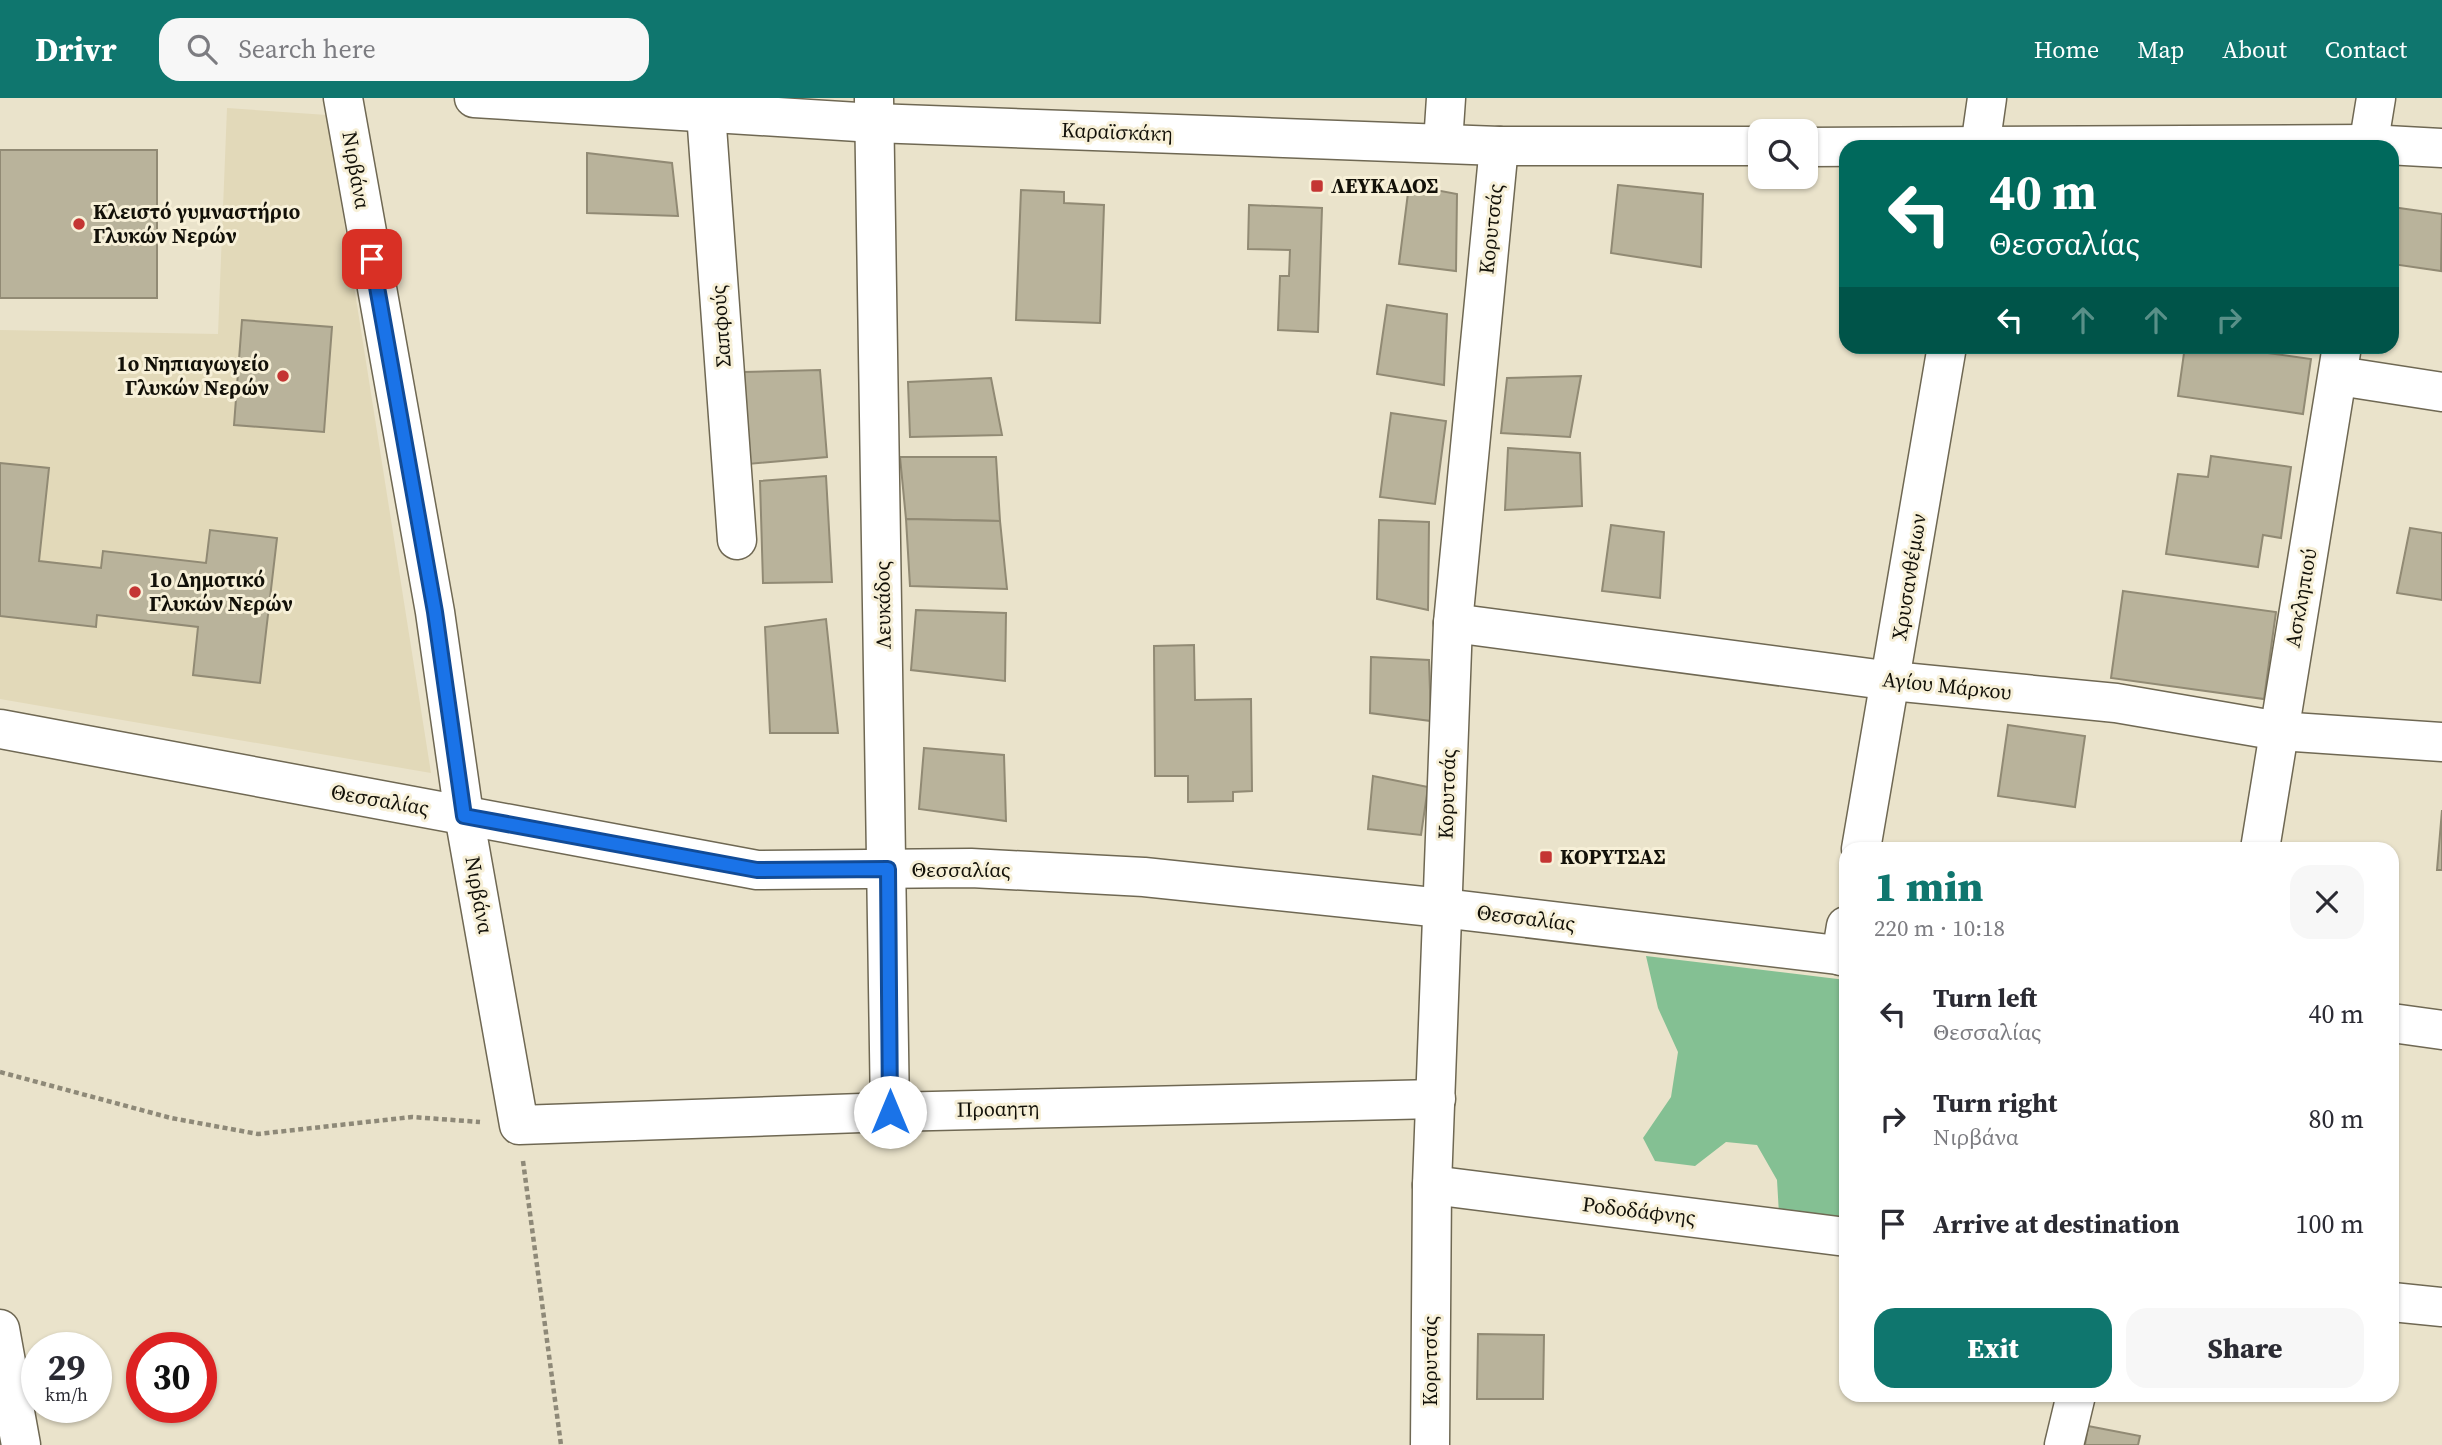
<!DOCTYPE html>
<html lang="en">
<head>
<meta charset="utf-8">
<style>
  body { margin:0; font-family:"Source Serif 4",serif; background:#f7f7f7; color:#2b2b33; height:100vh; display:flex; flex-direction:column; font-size:26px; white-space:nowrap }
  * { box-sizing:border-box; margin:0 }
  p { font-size:23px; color:#7c7c81 }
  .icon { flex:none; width:38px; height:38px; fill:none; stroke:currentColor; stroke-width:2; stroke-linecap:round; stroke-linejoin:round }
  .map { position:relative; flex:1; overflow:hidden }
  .side { position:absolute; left:1839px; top:744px; width:560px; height:560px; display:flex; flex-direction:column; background:#fff; border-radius:21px; box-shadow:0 2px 5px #0004 }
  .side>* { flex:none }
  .top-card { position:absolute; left:1839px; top:42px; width:560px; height:214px; border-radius:21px; box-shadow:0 2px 5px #0004; background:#00695c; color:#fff; overflow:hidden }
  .fabs { position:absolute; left:1748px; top:21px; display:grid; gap:14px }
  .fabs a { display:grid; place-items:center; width:70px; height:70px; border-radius:14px; background:#fff; box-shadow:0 2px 5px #0004; font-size:35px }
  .speed { position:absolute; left:21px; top:1234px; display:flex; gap:14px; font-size:35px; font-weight:700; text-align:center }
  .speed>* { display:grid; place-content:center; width:91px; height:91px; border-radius:50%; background:#fff; box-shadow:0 2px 5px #0004; line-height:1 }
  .speed small { font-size:18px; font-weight:400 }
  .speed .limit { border:10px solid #d22; background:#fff; color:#111 }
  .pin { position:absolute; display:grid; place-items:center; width:60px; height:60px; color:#fff; margin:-30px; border-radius:14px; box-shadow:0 4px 10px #0006 }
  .me { position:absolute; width:77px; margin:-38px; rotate:0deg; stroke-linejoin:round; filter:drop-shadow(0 0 5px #0008) }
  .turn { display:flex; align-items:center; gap:24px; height:147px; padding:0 35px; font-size:32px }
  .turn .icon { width:91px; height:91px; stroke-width:2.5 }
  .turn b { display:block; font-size:49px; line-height:60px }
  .lanes { display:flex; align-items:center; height:66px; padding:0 35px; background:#0003; justify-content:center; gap:35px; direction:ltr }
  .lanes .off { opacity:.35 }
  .round { display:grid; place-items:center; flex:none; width:74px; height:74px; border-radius:21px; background:#f7f7f7 }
  .summary { display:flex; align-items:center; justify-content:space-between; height:119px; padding:0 35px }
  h1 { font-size:42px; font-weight:800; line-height:52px; color:#0f766e }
  .primary-button { display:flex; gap:14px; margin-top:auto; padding:14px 35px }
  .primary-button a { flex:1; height:80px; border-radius:21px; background:#0f766e; color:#fff; font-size:28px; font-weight:800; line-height:80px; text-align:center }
  .primary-button a+a { background:#f7f7f7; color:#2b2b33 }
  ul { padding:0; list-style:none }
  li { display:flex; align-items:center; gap:21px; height:105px; padding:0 35px }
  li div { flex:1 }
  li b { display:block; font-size:26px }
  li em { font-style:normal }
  header { display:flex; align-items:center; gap:42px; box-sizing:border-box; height:98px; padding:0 35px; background:#0f766e; color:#fff }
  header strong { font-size:33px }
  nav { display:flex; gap:38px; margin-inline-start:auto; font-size:24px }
  .search { width:490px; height:63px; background:#f7f7f7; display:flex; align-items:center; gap:18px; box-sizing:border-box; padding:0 24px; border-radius:21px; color:#7c7c81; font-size:26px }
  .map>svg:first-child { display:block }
  .built { fill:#e2d9b9 }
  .green { fill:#84c093 }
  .building { fill:#b9b39b; stroke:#918a74; stroke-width:2 }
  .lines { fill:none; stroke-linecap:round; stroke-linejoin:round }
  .minor-casing { stroke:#6f6853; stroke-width:41 }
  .tertiary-casing { stroke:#6f6853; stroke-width:41 }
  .path { stroke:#8e8978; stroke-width:4.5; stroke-dasharray:5 3.5; stroke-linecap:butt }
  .minor { stroke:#fff; stroke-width:38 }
  .tertiary { stroke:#fff; stroke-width:38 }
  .route-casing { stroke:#114b97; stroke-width:18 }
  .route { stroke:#1a73e8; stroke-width:12 }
  .poi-dot { fill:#c43533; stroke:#f7f0d8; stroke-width:2.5 }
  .labels { text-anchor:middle; stroke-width:6; stroke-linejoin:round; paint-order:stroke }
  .street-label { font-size:21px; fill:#121008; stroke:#f7f0d8 }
  .poi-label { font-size:21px; font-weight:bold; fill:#121008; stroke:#f7f0d8; text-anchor:start }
</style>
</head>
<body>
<header>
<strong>Drivr</strong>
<div class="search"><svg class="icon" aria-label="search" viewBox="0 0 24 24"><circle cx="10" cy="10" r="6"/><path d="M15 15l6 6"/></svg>Search here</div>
<nav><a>Home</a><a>Map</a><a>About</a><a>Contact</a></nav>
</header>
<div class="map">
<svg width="2442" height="1347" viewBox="0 0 2442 1347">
  <rect width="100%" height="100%" fill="#eae3cb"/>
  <polygon class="built" points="227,10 327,17 431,675 0,601 0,232 218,236"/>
  <polygon class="green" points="1646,858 1846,882 1846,1125 1779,1116 1777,1082 1757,1047 1726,1044 1695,1068 1655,1063 1643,1040 1671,999 1678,954 1658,910"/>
  <g class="building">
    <rect x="0" y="52" width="157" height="148"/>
    <polygon points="587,55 672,65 678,118 587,115"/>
    <polygon points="1409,87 1457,96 1456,173 1399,166"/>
    <polygon points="1618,87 1703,96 1701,169 1611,155"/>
    <polygon points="1021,92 1064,94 1064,105 1104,107 1100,225 1016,222"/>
    <polygon points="1249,107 1322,110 1318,234 1278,232 1280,178 1289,178 1290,152 1248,151"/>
    <polygon points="2392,109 2442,116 2441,173 2392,166"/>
    <polygon points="1387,207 1447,216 1444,287 1377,276"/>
    <polygon points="242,222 332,229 324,334 234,327"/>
    <polygon points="2185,248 2216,248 2311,261 2303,316 2178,298"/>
    <polygon points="820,272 827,359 748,366 744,274"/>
    <polygon points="1581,278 1570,339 1501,335 1507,280"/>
    <polygon points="991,280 1002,337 910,339 908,284"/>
    <polygon points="1391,315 1446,323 1435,406 1380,399"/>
    <polygon points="1508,350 1580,355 1582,408 1505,412"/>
    <polygon points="2211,358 2291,369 2281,440 2263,437 2258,469 2166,456 2178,376 2208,379"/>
    <polygon points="900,359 996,359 1000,423 906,421"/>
    <polygon points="0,365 49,370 39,463 101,470 103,453 206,465 210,432 277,440 260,585 193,577 198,529 97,517 96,529 0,518"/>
    <polygon points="826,378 832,484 763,485 760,383"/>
    <polygon points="906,421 1000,423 1007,491 910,488"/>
    <polygon points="1379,422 1429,424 1428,512 1377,501"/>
    <polygon points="1611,427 1664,434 1660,500 1602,493"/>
    <polygon points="2410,430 2442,435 2442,502 2397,495"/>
    <polygon points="2123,493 2276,514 2264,601 2111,580"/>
    <polygon points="916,512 1006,515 1005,583 911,572"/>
    <polygon points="826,521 838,635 770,635 765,529"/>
    <polygon points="1194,547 1195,602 1251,601 1252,693 1233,694 1233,703 1188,704 1188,678 1155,678 1154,548"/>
    <polygon points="1371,559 1429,562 1431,623 1370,615"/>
    <polygon points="2008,627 2085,638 2075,709 1998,698"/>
    <polygon points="924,650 1004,657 1006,723 919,711"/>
    <polygon points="1373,678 1428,689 1421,737 1368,731"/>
    <polygon points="2442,712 2442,772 2437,772"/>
    <polygon points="1478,1236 1544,1237 1543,1301 1477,1301"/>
    <polygon points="2088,1328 2140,1338 2138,1347 2085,1347"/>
  </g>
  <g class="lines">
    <g class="minor-casing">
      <g id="minor">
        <polyline points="343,0 435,514 464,717 519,1027 890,1014 1436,1001"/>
        <polyline points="474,0 874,25 1233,38 1499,48 1760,48"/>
        <polyline points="874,1 890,1014"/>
        <polyline points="706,15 737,442"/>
        <polyline points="1443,45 1446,0"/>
        <polyline points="1806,49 2368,46 2442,50"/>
        <polyline points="1980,49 1987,0"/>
        <polyline points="2368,49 2376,0"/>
        <polyline points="2339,278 2442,294"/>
        <polyline points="1453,525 1892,583 2116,605 2279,633 2442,644"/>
        <polyline points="1861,751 1947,248"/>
        <polyline points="2260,751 2342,248"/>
        <polyline points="1841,858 1846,828"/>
        <polyline points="1432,1087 1846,1139"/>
        <polyline points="2392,1204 2442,1209"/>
        <polyline points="0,1231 21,1347"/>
        <polyline points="1430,1347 1432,1087 1453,525 1499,48"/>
        <polyline points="2064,1347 2076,1297"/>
      </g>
    </g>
    <g class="tertiary-casing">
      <g id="tertiary">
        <polyline points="0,631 757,772 971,770 1144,779 1442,810 1846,858"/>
        <polyline points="2392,925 2442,932"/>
      </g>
    </g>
    <g class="path">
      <polyline points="0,974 171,1020 258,1036 412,1019 480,1024"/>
      <polyline points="523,1063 561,1347"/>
    </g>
    <use href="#minor" class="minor"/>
    <use href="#tertiary" class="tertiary"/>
  </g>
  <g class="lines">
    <g class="route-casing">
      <polyline id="route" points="372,161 435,514 464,718 757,772 888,771 890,1014"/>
    </g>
    <use href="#route" class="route"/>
  </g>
  <g class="poi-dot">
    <rect x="1310" y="81" width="14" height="14" rx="3.5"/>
    <circle cx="79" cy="126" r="7"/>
    <circle cx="283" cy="278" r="7"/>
    <circle cx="135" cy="494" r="7"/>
    <rect x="1539" y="752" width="14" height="14" rx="3.5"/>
  </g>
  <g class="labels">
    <g class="street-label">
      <text transform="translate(1117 34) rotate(2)" y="7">Καραϊσκάκη</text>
      <text transform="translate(356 72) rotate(80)" y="7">Νιρβάνα</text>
      <text transform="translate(1491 131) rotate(-84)" y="7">Κορυτσάς</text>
      <text transform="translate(721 228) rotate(-94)" y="7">Σαπφούς</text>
      <text transform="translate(1909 479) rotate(-81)" y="7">Χρυσανθέμων</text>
      <text transform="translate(2301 500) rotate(-80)" y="7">Ασκληπιού</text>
      <text transform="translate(883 507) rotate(-91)" y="7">Λευκάδος</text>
      <text transform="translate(1947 588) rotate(6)" y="7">Αγίου Μάρκου</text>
      <text transform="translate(1447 696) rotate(-88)" y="7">Κορυτσάς</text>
      <text transform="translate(380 702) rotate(10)" y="7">Θεσσαλίας</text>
      <text x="961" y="779">Θεσσαλίας</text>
      <text transform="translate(479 797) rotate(80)" y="7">Νιρβάνα</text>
      <text transform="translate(1526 820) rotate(7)" y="7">Θεσσαλίας</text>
      <text transform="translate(998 1011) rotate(-1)" y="7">Προαητη</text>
      <text transform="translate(1639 1113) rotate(7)" y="7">Ροδοδάφνης</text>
      <text transform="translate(1430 1263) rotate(-90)" y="7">Κορυτσάς</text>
    </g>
    <g class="poi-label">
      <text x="1331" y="95">ΛΕΥΚΑΔΟΣ</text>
      <text x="93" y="121">Κλειστό γυμναστήριο<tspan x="93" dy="24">Γλυκών Νερών</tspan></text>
      <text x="269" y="273" text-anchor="end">1ο Νηπιαγωγείο<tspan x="269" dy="24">Γλυκών Νερών</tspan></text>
      <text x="149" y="489">1ο Δημοτικό<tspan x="149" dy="24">Γλυκών Νερών</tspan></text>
      <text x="1560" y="766">ΚΟΡΥΤΣΑΣ</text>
    </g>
  </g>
</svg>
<div class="fabs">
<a><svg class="icon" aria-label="search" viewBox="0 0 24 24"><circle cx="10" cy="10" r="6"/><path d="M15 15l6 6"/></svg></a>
</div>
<div class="speed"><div>29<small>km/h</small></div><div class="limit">30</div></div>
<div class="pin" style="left:372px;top:161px;background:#d93025"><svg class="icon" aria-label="arrive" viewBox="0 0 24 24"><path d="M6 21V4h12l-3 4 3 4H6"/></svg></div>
<svg class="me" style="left:890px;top:1014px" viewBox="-20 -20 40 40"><circle r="19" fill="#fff"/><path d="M0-13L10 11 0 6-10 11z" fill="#1a73e8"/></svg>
<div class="top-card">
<div class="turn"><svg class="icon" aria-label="left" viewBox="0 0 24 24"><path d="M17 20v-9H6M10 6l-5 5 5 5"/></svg><div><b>40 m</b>Θεσσαλίας</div></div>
<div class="lanes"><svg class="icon" aria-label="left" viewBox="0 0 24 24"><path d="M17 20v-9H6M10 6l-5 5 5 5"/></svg><svg class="icon off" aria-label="ahead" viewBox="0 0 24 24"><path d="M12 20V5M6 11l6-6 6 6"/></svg><svg class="icon off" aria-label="ahead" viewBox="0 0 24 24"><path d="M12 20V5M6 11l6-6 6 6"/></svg><svg class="icon off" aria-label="right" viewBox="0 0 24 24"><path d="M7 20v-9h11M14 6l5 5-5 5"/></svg></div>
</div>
<section class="side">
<div class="summary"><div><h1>1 min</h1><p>220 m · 10:18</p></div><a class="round"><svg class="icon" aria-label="close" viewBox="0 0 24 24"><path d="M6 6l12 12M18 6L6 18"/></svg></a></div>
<ul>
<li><svg class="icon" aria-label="left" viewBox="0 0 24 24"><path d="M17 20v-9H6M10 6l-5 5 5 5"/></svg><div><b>Turn left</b><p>Θεσσαλίας</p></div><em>40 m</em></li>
<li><svg class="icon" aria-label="right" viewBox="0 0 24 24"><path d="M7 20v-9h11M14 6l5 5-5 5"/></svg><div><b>Turn right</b><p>Νιρβάνα</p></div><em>80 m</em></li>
<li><svg class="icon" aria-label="arrive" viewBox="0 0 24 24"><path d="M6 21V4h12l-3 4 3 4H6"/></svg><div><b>Arrive at destination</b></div><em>100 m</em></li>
</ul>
<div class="primary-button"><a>Exit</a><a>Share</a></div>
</section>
</div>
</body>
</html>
